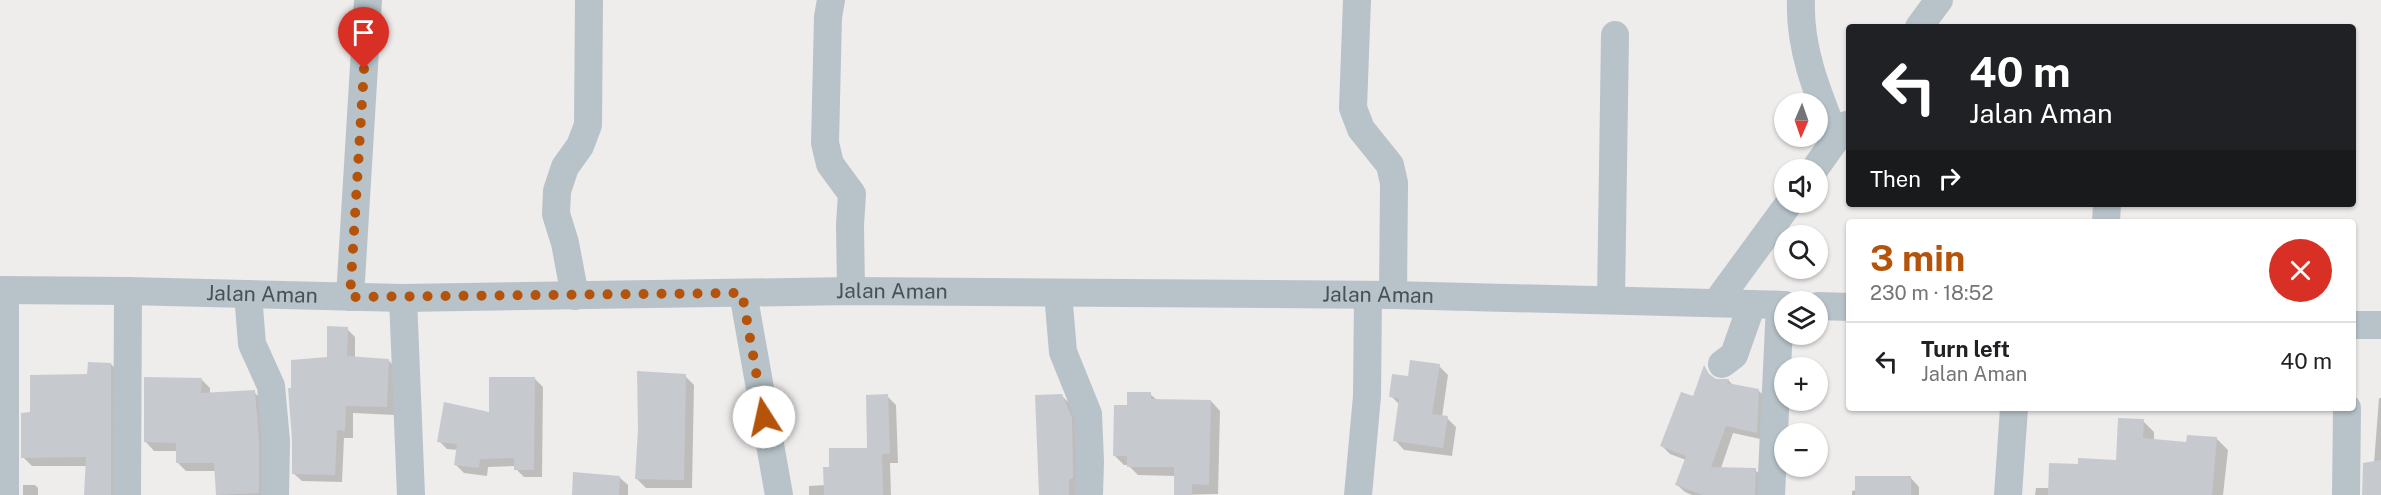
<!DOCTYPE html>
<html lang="en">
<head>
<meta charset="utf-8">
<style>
  body { margin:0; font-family:"Public Sans",sans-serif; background:#f2f2f2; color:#202124; height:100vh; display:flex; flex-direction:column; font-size:22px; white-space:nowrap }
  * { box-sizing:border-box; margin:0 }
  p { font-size:20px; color:#757577 }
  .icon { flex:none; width:33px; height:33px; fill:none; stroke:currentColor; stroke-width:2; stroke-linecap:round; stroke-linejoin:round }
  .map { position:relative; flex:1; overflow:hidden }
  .drawer { position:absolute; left:1846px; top:219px; width:510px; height:192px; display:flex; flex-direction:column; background:#fff; border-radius:6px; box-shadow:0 2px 4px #0004 }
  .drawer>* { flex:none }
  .hud { position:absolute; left:1846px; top:24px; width:510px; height:183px; border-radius:6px; box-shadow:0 2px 4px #0004; background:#202124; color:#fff; overflow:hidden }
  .needle { width:39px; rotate:182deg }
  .tools { position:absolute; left:1774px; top:93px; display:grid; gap:12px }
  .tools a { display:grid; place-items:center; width:54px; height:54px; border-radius:50%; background:#fff; box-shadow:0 2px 4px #0004; font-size:30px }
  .pin { position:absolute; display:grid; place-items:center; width:51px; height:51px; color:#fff; margin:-62px -26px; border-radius:50% 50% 50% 0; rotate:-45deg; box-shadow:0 0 6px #0007 }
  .pin .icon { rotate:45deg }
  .me { position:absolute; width:66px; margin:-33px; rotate:350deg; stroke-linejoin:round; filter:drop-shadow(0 0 4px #0008) }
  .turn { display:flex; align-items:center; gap:21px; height:126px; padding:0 24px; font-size:27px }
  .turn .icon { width:78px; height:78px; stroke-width:2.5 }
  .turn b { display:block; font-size:42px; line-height:51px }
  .then { display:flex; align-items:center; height:57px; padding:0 24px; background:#0003; gap:12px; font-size:22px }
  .round { display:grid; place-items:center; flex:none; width:63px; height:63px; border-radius:32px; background:#f2f2f2 }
  .headline { display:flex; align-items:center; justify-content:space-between; height:102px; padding:0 24px }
  h1 { font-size:36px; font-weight:700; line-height:45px; color:#b45309 }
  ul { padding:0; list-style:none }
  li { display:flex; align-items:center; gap:18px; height:78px; padding:0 24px; border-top:2px solid #e0e0e0 }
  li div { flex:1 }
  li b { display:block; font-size:22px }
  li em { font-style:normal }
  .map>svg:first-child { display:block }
  .shadow { fill:#0003 }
  .building { fill:#c6cacf }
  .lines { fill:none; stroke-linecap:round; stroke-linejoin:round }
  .minor { stroke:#b7c3c9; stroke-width:28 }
  .route { stroke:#b45309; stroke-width:10; stroke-dasharray:0 18 }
  .labels { text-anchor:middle; stroke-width:4.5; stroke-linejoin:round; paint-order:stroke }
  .street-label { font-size:21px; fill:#455259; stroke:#fff }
</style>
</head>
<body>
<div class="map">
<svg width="2381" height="495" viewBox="0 0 2381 495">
  <rect width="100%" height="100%" fill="#efecec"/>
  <g class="shadow">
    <polygon points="347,329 355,337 355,358 388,360 396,368 395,415 353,413 353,438 344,438 342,482 302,481 293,473 328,359"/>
    <polygon points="111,364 120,374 119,495 86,495 87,466 32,466 23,457 32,414 88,376"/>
    <polygon points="1439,366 1448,375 1442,417 1447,418 1456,427 1452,456 1404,450 1395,440 1400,405 1391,396 1409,377"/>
    <polygon points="1704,368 1714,380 1728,380 1734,386 1759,391 1767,399 1765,440 1733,433 1721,468 1755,470 1763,477 1763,495 1692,495 1685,492 1677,485 1686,460 1670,454 1662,446 1693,398"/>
    <polygon points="685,376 694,385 692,488 646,488 637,479"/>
    <polygon points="201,379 210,388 210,394 254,392 263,401 267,495 217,495 216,471 186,471 177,462 177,451 154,451 145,441"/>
    <polygon points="535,379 543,387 542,477 524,477 516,469 515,466 488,467 487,476 464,473 456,465 458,450 447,449 439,441 490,414"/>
    <polygon points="1150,394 1157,400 1211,401 1220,411 1218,494 1175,495 1175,476 1138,475 1128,465 1124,465 1115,456 1128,407"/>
    <polygon points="1061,395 1070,404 1079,427 1077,495 1042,495"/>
    <polygon points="887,396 896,405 898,463 890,463 891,495 809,495 809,486 825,485 831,468 869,449"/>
    <polygon points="2379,398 2381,398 2381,495 2363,495 2374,463"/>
    <polygon points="2143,421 2154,432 2154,441 2187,444 2217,439 2228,450 2223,495 2035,495 2036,488 2049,488 2080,466 2118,462"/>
    <polygon points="619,477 628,485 628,495 573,495"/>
    <polygon points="1910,477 1919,487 1919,495 1852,495 1852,491"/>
    <polygon points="23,485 35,485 38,488 38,495 23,495"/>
  </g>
  <g class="building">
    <polygon points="327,326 348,327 347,356 389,359 387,407 346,406 345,431 337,430 335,475 292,474 292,440 288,388 291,388 291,360 327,357"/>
    <polygon points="1410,360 1440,364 1432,414 1448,416 1443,448 1393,441 1399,398 1389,397 1392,374 1408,376"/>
    <polygon points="88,362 111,363 111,495 84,495 86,457 21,458 21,413 30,412 30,375 87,374"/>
    <polygon points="1704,365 1709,374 1716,379 1729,379 1727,383 1759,389 1757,433 1726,426 1711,467 1756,468 1755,495 1703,495 1675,485 1686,456 1660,446 1681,392 1693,396"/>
    <polygon points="637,371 686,374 684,480 635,479 638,430"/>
    <polygon points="144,377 202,378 201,393 255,390 259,442 259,493 216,495 214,463 176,463 176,443 144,442"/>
    <polygon points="489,377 535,377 534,470 514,470 514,458 480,459 479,468 454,465 457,444 437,442 444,402 489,412"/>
    <polygon points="1127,392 1151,392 1151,399 1211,400 1209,485 1192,484 1192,495 1174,495 1174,467 1127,467 1127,456 1113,456 1114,405 1127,405"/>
    <polygon points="888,394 890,454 882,454 883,495 824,495 823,467 829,467 829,448 867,448 866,395"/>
    <polygon points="1062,394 1072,418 1073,478 1069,480 1069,495 1039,495 1035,395"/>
    <polygon points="2118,418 2144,419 2143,438 2186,442 2187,435 2217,437 2212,495 2048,495 2049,463 2078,464 2078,458 2116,460"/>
    <polygon points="2381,460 2381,495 2362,495 2363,463"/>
    <polygon points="573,472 620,476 619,495 572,495"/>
    <rect x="1855" y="476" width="56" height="19"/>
  </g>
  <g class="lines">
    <g class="minor">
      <polyline points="831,0 828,17 825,143 830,164 852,194 850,225 851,291"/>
      <polyline points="1357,0 1353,108 1361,129 1390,165 1394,183 1393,295"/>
      <path d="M1801 0C1799 49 1818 94 1836 139"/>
      <polyline points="1919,27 1939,0"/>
      <polyline points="1814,170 1846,125"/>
      <polyline points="2106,222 2107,204"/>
      <path id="s1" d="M0 290 128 291 403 298 851 291 1393 295 1785 305"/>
      <polyline points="5,290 5,495"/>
      <polyline points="743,293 779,495"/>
      <polyline points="1058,293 1063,352 1088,414 1090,461 1089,495"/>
      <polyline points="248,294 252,344 271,386 276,441 275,495"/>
      <polyline points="575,296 565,243 556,214 557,191 565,167 580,146 588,125 589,0"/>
      <polyline points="350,297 368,0"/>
      <polyline points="403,298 411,495"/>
      <polyline points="1611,300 1615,35"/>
      <polyline points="1716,303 1790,202"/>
      <polyline points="1818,306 1850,307"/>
      <polyline points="2354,325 2381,325"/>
      <polyline points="1722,364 1734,355 1752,304"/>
      <polyline points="127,495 128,291"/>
      <polyline points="1358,495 1367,396 1368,295"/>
      <polyline points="1771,495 1780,305"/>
      <polyline points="2008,495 2014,408"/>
      <polyline points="2346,495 2347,408"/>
    </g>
  </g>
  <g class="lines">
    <polyline class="route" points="364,69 350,297 742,293 764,417"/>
  </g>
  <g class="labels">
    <g class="street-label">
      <text dy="7" stroke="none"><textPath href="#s1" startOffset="892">Jalan Aman</textPath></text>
      <text dy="7" stroke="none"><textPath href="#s1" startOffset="262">Jalan Aman</textPath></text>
      <text dy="7" stroke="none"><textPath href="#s1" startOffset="1378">Jalan Aman</textPath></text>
    </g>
  </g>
</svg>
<div class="tools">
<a><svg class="needle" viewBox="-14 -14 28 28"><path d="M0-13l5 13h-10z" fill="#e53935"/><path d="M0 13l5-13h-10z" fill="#757577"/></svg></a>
<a><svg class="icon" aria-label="sound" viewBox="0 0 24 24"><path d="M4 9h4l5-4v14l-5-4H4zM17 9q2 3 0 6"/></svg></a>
<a><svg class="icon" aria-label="search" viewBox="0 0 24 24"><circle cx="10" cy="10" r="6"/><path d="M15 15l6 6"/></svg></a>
<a><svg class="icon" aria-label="layers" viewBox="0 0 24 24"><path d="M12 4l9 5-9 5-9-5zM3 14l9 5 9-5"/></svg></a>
<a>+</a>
<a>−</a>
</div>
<div class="pin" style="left:364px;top:69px;background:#d93025"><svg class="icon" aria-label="arrive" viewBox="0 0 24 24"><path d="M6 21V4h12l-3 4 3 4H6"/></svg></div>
<svg class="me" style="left:764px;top:417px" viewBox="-20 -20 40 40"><circle r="19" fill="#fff"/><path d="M0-13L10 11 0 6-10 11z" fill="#b45309"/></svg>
<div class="hud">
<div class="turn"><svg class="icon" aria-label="left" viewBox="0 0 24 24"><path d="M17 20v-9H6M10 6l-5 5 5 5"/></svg><div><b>40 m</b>Jalan Aman</div></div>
<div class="then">Then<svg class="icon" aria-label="right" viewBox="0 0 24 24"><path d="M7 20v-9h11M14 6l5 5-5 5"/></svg></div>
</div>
<section class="drawer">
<div class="headline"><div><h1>3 min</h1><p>230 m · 18:52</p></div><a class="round" style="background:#d93025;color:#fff"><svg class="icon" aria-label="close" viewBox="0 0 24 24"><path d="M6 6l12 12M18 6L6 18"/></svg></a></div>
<ul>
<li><svg class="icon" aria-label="left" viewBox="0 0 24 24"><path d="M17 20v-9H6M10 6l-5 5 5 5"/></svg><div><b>Turn left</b><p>Jalan Aman</p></div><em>40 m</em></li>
</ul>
</section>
</div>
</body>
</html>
